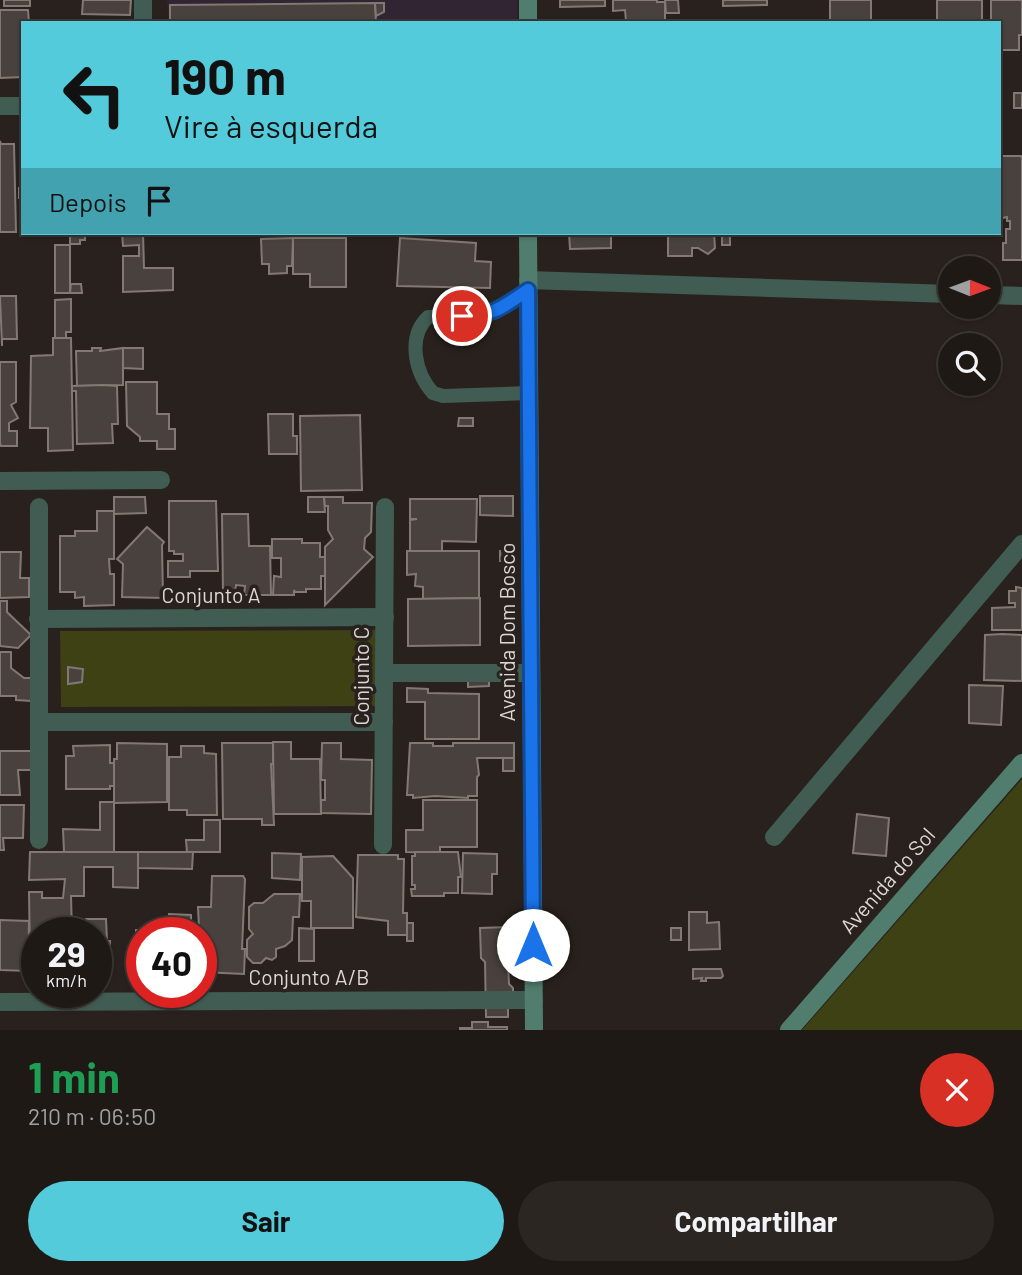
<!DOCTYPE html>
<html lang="pt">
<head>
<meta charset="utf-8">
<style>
  body { margin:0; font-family:Barlow,sans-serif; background:#2c2623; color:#f1f3f6; height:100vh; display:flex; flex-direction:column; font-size:26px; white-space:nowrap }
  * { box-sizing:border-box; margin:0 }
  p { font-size:23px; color:#a1a0a1 }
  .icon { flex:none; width:38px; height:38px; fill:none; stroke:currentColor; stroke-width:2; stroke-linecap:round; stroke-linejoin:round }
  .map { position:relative; height:1030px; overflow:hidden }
  .drawer { display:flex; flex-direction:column; background:#1f1916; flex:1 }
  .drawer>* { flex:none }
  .banner { position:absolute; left:21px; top:21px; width:980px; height:214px; border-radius:0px; box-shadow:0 2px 5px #0004,0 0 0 2px #3c3835; background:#53cbdb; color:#111; overflow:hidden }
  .needle { width:46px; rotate:91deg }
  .buttons { position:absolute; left:938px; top:256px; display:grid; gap:14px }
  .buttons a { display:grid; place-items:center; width:63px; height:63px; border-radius:50%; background:#1f1916; box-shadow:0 2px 5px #0004,0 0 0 2px #3c3835; font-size:35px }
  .speed { position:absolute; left:21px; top:917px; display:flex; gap:14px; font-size:35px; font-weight:700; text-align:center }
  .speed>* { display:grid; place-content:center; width:91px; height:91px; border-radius:50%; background:#1f1916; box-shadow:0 2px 5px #0004,0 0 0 2px #3c3835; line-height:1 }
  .speed small { font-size:18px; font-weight:400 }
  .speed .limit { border:10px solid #d22; background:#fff; color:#111 }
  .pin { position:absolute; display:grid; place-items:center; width:60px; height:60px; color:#fff; margin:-30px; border:4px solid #fff; border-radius:50%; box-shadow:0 2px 7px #0007 }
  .me { position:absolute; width:77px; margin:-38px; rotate:0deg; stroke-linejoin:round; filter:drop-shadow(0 0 5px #0008) }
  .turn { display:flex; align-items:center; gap:24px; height:147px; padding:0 28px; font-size:32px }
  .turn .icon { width:91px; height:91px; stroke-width:2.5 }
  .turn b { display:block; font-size:49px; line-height:60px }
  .then { display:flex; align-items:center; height:66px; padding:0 28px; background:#0003; gap:14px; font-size:26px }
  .round { display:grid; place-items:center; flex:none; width:74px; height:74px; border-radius:37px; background:#2c2623 }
  .summary { display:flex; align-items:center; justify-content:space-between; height:119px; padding:0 28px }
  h1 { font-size:42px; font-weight:700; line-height:52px; color:#1e9e55 }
  .button { display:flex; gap:14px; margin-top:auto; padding:14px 28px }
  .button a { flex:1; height:80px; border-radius:42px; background:#53cbdb; color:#111; font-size:28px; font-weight:700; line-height:80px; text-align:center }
  .button a+a { background:#2c2623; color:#f1f3f6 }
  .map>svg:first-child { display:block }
  .commercial { fill:#312533 }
  .green { fill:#3d4114 }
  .building { fill:#49413d; stroke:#827874; stroke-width:2 }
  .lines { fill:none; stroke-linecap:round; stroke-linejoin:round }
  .lane { stroke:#415d53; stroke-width:14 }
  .street { stroke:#415d53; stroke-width:18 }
  .secondary { stroke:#507d6d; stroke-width:18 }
  .route-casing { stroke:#114b97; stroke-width:18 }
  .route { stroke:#1a73e8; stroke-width:12 }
  .labels { text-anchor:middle; stroke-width:7; stroke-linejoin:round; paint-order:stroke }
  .street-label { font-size:21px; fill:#ddd8d5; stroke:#29211d }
</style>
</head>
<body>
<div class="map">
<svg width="1022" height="1030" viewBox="0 0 1022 1030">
  <rect width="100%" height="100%" fill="#29211d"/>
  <polygon class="commercial" points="167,0 517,0 517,23 169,23"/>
  <g class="green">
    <polygon points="376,630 377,706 61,707 60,631"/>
    <polygon points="1022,779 1022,1030 802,1030"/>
  </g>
  <g class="building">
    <rect x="4" y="0" width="26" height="6"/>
    <polygon points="83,0 131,0 130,15 82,14"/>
    <polygon points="560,0 605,0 605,6 560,7"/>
    <polygon points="613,0 657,0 657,2 665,2 665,20 626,21 625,10 613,11"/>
    <polygon points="665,0 678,0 679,13 666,13"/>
    <polygon points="723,0 767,0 767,5 723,6"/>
    <rect x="830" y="0" width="41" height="23"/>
    <rect x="937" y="0" width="45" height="23"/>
    <polygon points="991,0 1022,0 1022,35 1019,35 1019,50 999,50 999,23 991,23"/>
    <polygon points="375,3 376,23 170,23 170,5"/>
    <polygon points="375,3 384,3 384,12 376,16"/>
    <polygon points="0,10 28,10 29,23 23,23 23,77 0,78"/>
    <rect x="1014" y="93" width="8" height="15"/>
    <polygon points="0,141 1,144 14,144 16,232 0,232"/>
    <polygon points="22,155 23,233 68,234 23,234 22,198 19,198 19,188 22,188"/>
    <polygon points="999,156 1021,156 1022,159 1022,260 1003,260 1003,243 1006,243 1006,229 1010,229 1010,221 1007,221 1007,217 1002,218 1000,214"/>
    <polygon points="70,233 85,233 85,240 80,240 80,244 70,244"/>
    <polygon points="122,233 143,233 144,268 173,268 173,290 123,292 123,256 139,256 139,245 123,246"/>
    <polygon points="569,233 611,233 611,248 570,249"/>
    <polygon points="668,233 714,233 715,248 708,254 698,248 692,248 692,256 668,256"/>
    <rect x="722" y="235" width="8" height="10"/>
    <polygon points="293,238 292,266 287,266 287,273 269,274 269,264 262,264 261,239"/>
    <polygon points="293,238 346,238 346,287 310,287 310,274 293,274"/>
    <polygon points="400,238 476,243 475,261 491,262 490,288 397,286"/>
    <rect x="55" y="245" width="15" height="48"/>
    <polygon points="71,284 81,284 82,293 70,293"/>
    <polygon points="0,296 16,296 17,339 2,339 2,346"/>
    <polygon points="71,299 71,332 66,332 66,338 55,338 55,300"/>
    <polygon points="53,338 71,338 73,450 48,451 48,428 30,428 31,356 53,355"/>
    <polygon points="92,348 101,348 100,351 123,348 123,385 77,386 76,351 92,351"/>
    <polygon points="123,348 143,348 143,369 123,368"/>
    <polygon points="0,362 16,362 16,402 11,405 18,418 9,423 9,431 17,431 17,446 1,446 0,443"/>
    <polygon points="126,382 157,382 157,414 169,414 169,429 175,429 175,449 157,449 157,441 140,441 140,437 127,426"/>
    <polygon points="103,385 117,386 118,424 112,424 113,443 77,444 76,391 72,391 72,386"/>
    <polygon points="268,414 293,414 293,436 297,436 297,454 269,454"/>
    <polygon points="360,415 362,490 301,491 300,416"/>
    <polygon points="459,418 473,418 473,426 458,426"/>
    <polygon points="480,496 513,496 513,516 480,515"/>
    <polygon points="114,497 145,497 146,513 114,514"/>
    <polygon points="308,497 324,497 325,512 308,512"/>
    <polygon points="324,497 343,497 343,503 372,503 371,532 365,538 364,549 373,557 325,605 325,547 333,539 328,530 328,506 325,506"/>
    <polygon points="410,499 477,499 476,542 442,541 442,551 410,551 410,520 417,519 410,519"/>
    <polygon points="169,501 216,501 218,571 190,571 190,577 168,577 168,561 183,561 183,554 174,554 174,551 169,551"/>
    <polygon points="97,511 114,511 114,559 109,559 110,574 114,574 114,605 84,606 84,597 75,598 75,592 60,592 60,536 75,536 75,531 97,531"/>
    <polygon points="222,514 248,514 249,546 270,546 271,595 244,595 245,586 236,585 235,593 223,593"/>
    <polygon points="147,527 164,542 162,545 163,598 122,597 123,564 117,559"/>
    <polygon points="272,539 302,539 302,543 320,543 320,557 325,557 325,576 321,576 321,589 306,589 306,592 295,592 294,590 294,595 273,595 274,576 281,577 281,558 272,558"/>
    <polygon points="514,550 514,561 500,561 500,551"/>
    <polygon points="407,551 479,551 479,598 423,599 423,587 415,586 416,574 407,575"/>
    <polygon points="0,552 21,552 20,578 29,578 29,597 0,598"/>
    <polygon points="1016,587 1022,588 1022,630 992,630 992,608 1015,607 1015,603 1009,603 1009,591 1016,591"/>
    <polygon points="480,598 480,645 408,646 408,599"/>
    <polygon points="0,601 7,601 7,612 31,635 18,648 0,646"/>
    <polygon points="1002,634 1022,635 1022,681 984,680 985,635"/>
    <polygon points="0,652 11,652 11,668 24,678 31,678 31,701 16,700 16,696 0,696"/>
    <polygon points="68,667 83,669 82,682 68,684"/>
    <polygon points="468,674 489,677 489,686 468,687"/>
    <polygon points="969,685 1003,686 1001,725 969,723"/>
    <polygon points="407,688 428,689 428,693 479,694 479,739 425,739 425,702 407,702"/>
    <polygon points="273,742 291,742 291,759 320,759 321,814 274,814"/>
    <polygon points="117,743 167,744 167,802 114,803 114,759 117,759"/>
    <polygon points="222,743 273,743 273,764 271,764 274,825 262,825 262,819 223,819"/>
    <polygon points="322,743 341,743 341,759 372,760 371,814 321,813 321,800 325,800 325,780 321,780"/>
    <polygon points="410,743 433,743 433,746 453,746 453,743 514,743 514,758 477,758 479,775 477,777 477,796 468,796 468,798 435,796 413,798 413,795 407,795"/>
    <polygon points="110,745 110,763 114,763 114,786 110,786 110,789 66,789 66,756 74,756 73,746"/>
    <polygon points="181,746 204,746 204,753 216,754 217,815 187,815 187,810 169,810 169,757 181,757"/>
    <polygon points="0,751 32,751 32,770 18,770 20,795 0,795"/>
    <rect x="503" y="758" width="11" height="13"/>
    <polygon points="423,800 477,800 477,847 440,847 440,853 406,852 406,830 423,830"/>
    <polygon points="100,802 114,802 114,852 64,852 63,829 100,830"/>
    <polygon points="0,805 24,805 23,838 3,838 4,850 0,850"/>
    <polygon points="857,814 889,818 886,856 853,853"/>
    <polygon points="204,820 220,820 220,852 187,852 186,840 204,840"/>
    <polygon points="30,852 138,852 138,888 113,887 113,867 84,867 84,896 71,896 72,933 37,933 37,985 28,984 28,956 30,956 29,892 42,892 42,898 63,898 65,879 29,880"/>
    <polygon points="138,852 193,852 192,869 138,868"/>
    <polygon points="415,852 458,852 461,877 458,877 458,893 444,893 444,896 412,896 411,889 415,889 415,885 412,885 412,856 415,856"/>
    <polygon points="272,853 301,854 300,880 272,878"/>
    <polygon points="463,853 497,854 497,874 492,874 492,894 462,893"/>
    <polygon points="358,855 398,855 398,859 404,859 403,913 407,913 407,935 388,935 388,921 356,917"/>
    <polygon points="333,856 353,878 353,928 311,928 311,901 302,901 302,857"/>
    <polygon points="212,876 243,876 245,879 242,949 245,949 244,974 201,972 198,907 211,907"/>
    <polygon points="274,894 300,894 299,917 293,917 292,940 285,946 276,949 276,957 272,960 266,958 261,963 253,963 247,957 247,940 253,934 249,929 249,907 254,903 263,903"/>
    <polygon points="689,912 707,912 707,923 719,922 720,949 689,950"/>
    <polygon points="169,914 191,915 191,932 142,933 142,967 136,967 136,930 147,931 147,928 169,928"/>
    <polygon points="86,919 106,919 107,941 110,941 110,960 96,960 96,933 85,933"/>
    <polygon points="0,920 29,921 28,971 0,970"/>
    <rect x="407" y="923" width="6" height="18"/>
    <polygon points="508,927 513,933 513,958 508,962 509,984 513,988 513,996 508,1002 508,1017 486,1017 485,962 481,958 480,928"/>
    <polygon points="299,928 314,929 314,961 299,961"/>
    <rect x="671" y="928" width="10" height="12"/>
    <polygon points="693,969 721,969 723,976 721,978 706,978 706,981 701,981 702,978 693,979"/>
    <polygon points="472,1022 488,1022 488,1027 507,1027 507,1030 460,1030 460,1028 472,1028"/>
  </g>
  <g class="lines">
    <path class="lane" d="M528 290 496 312 482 316 428 317C407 337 415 373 433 393L443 396 529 393"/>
    <g class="street">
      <polyline points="143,23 143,0"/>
      <polyline points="0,106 23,106"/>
      <polyline points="528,280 950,294"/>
      <polyline points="989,295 1022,296"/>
      <polyline points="0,481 161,480"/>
      <polyline points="39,507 39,840"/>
      <polyline points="38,619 385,617"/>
      <polyline points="384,673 531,673"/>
      <polyline points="40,722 384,722"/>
      <polyline points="774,837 1022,544"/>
      <polyline points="383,845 385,507"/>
      <polyline points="0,1002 534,1000"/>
    </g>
    <g class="secondary">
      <polyline points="528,0 528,23"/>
      <polyline points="528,233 534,1030"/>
      <polyline points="789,1030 1022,763"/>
    </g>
  </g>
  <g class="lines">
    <g class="route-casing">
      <path id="route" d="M462 316C493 316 503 307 528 290L533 945"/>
    </g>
    <use href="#route" class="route"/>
  </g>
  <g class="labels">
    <g class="street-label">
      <text x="211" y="603">Conjunto A</text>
      <text transform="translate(508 632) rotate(-90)" y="7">Avenida Dom Bosco</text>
      <text transform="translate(362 676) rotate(-90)" y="7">Conjunto C</text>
      <text transform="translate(888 881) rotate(-49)" y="7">Avenida do Sol</text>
      <text x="309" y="985">Conjunto A/B</text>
    </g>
  </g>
</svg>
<div class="buttons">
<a><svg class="needle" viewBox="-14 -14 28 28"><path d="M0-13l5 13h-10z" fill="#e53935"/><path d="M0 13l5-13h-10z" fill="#a1a0a1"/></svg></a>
<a><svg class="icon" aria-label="search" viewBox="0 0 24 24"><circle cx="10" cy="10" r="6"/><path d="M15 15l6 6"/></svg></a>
</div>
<div class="speed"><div>29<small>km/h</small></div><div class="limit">40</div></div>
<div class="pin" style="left:462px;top:316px;background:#d93025"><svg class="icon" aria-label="arrive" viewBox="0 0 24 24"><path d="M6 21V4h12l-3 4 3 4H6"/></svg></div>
<svg class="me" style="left:533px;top:945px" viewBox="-20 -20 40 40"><circle r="19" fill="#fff"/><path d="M0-13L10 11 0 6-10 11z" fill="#1a73e8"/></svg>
<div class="banner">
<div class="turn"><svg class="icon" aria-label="left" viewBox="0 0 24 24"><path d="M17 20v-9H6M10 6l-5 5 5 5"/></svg><div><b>190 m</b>Vire à esquerda</div></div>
<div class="then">Depois<svg class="icon" aria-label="arrive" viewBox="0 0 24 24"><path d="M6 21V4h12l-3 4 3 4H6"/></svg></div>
</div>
</div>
<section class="drawer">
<div class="summary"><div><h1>1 min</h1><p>210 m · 06:50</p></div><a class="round" style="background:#d93025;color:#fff"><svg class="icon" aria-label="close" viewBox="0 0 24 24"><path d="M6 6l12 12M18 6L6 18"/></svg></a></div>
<div class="button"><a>Sair</a><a>Compartilhar</a></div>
</section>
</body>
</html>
